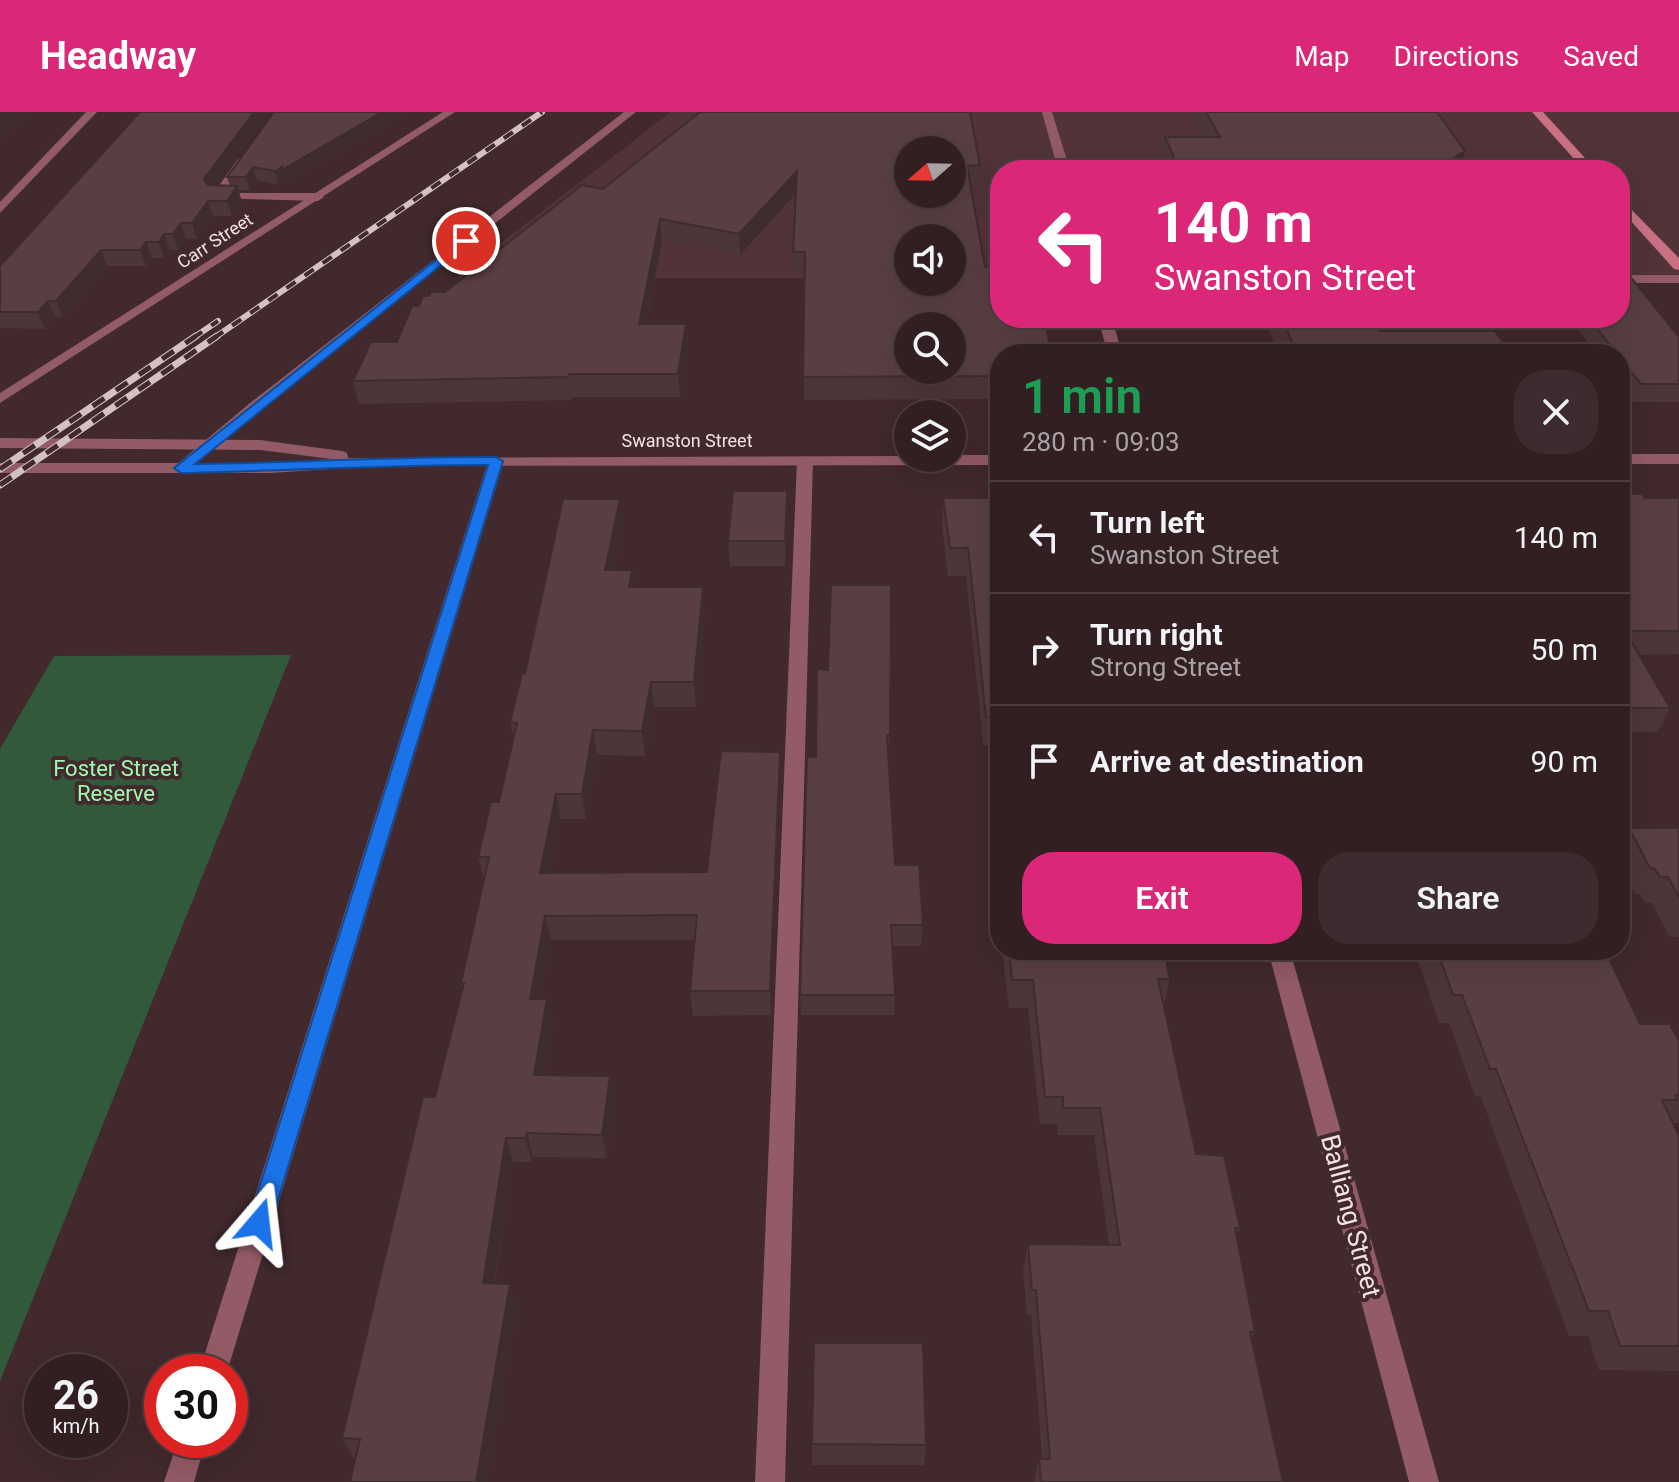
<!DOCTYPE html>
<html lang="en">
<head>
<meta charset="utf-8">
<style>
  body { margin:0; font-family:Roboto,sans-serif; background:#3d2c2f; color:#f1f3f6; height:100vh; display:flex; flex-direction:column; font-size:30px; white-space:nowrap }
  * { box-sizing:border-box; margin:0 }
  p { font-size:26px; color:#a8a2a5 }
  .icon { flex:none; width:44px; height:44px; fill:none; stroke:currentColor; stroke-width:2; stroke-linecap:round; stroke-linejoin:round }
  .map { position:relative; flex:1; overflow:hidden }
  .panel { position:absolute; left:990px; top:232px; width:640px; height:616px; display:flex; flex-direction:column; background:#311f22; border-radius:32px; box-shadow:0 8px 32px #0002,0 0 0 2px #4c3d40 }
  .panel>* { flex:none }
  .top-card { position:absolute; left:990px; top:48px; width:640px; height:168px; border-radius:32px; box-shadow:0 8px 32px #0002,0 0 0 2px #4c3d40; background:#db2777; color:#fff; overflow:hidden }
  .needle { width:52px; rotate:250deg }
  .tools { position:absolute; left:894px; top:24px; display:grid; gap:16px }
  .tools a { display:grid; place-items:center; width:72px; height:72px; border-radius:50%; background:#311f22; box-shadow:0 8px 32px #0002,0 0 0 2px #4c3d40; font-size:40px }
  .speed { position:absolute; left:24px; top:1242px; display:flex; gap:16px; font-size:40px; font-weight:700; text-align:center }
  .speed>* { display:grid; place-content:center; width:104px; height:104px; border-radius:50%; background:#311f22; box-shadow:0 8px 32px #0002,0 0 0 2px #4c3d40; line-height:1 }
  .speed small { font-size:20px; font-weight:400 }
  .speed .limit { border:12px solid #d22; background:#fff; color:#111 }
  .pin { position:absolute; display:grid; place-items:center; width:68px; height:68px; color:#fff; margin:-34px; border:4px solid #fff; border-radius:50%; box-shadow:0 2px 8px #0007 }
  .me { position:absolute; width:88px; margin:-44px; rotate:17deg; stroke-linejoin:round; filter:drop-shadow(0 0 6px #0008) }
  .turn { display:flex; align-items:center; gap:28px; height:168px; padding:0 32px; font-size:36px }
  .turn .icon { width:104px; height:104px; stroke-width:2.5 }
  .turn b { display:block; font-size:56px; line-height:68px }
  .round { display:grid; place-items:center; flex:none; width:84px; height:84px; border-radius:32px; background:#3d2c2f }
  .head { display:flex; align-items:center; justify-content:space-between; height:136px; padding:0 32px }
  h1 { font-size:48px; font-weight:600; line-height:60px; color:#1e9e55 }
  .primary-button { display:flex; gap:16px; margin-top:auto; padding:16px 32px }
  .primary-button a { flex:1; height:92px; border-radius:32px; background:#db2777; color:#fff; font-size:32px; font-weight:600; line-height:92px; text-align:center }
  .primary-button a+a { background:#3d2c2f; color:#f1f3f6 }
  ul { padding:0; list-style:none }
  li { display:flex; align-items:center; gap:24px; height:112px; padding:0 32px; border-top:2px solid #4c3d40 }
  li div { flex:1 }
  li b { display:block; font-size:30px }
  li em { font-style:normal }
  header { display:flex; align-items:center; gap:48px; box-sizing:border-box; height:112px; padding:0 40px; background:#db2777; color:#fff }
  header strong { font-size:38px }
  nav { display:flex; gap:44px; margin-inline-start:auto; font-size:28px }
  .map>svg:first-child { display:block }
  .built { fill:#513338; fill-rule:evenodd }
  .green { fill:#33593b }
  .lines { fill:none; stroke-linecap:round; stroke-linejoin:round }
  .service { fill:#935b65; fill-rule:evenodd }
  .minor { fill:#935b65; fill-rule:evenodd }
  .tertiary { fill:#935b65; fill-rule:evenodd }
  .secondary { fill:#c97183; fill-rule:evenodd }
  .rail-far1-casing { stroke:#d3c1c4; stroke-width:6 }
  .rail-casing { stroke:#d3c1c4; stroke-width:7 }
  .rail-far1 { stroke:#41292d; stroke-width:4; stroke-dasharray:11; stroke-linecap:butt }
  .rail { stroke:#41292d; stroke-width:5; stroke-dasharray:14; stroke-linecap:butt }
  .wall { fill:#4d363a }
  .shaded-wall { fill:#3e2c2f }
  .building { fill:#593f43; stroke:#3e2c2f; stroke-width:2; fill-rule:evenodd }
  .route { fill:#1a73e8; stroke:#114b97; stroke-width:2 }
  .labels { text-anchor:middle; stroke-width:8; stroke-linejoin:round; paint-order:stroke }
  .far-street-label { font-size:18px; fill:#f2e2e4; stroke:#41292d }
  .park-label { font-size:22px; fill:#9df9ae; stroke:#41292d }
  .near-street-label { font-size:26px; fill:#f2e2e4; stroke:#41292d }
</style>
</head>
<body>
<header>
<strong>Headway</strong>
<nav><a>Map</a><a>Directions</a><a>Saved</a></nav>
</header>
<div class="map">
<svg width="1679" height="1370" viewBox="0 0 1679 1370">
  <rect width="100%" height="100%" fill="#41292d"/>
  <path class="built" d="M671 0H1679V167H1620V58H1000V166H952V126H908V166H455ZM908 38H952V82H908Z"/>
  <polygon class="green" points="291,543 0,1269 0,637 54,544"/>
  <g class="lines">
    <g class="service">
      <polygon points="242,46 248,49 225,81 318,81 324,85 318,89 213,86 213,82 238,47"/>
      <rect x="1620" y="163" width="59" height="8"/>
      <polygon points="805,344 813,349 785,1370 755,1370 797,349"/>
    </g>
    <g class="minor">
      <polygon points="86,0 97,0 0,101 0,90"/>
      <polygon points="443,0 455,0 0,291 0,281"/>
      <polygon points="624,0 636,0 260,297 186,359 176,359 176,353 250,291"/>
      <polygon points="1042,0 1052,0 1070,58 1058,58"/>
      <polygon points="1098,206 1112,206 1122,242 1108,242"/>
      <polygon points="496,344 504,349 227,1260 199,1260 488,349"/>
      <polygon points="1268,838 1290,838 1439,1370 1409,1370"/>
      <polygon points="178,1328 206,1328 194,1370 164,1370"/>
    </g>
    <g class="tertiary">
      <polygon points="0,326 260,328 342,339 347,341 348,346 908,344 908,346 952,346 952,343 1000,343 1000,353 374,354 271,361 0,361 0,351 271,351 332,347 260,338 0,336"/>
      <rect x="1620" y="342" width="59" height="10"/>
    </g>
    <g class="secondary">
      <polygon points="1532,0 1543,0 1596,58 1584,58"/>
      <polygon points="1620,86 1679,146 1679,158 1674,157 1620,97"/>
    </g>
    <g class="rail-far1-casing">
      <g id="rail-far1">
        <polyline points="193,226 218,209"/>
        <polyline points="214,226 542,0"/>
      </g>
    </g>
    <g class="rail-casing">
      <g id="rail">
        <polyline points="0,357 196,224"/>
        <polyline points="0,373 217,224"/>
      </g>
    </g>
    <use href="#rail-far1" class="rail-far1"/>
    <use href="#rail" class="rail"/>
  </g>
  <g class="wall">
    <polygon points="140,0 265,0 266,4 215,74 230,74 227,65 274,0 401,0 401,2 283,72 283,70 278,73 256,68 250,78 238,78 242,90 232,104 213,104 197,127 186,127 178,138 170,138 164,146 152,146 146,154 107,154 63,206 55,205 45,217 0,216 0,154"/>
    <polygon points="700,0 980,53 979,74 971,74 1000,242 1000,287 804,288 805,162 793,162 793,140 796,81 740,143 662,128 646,212 686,212 688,234 680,285 572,285 572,288 359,292 353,269 397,230 419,194 429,184 445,180 603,77"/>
    <polygon points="1190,0 1437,0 1460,58 1165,58 1161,50 1165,25 1203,25"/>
    <polygon points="1264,206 1324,206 1327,214 1380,219 1511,242 1279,242"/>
    <polygon points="1569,206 1620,206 1679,225 1679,290 1633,290 1620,272 1620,242 1597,242"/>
    <polygon points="787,379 788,404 785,454 730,454 728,429"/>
    <polygon points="1620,382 1645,386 1679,386 1679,542 1639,543 1670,596 1658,620 1620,620"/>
    <polygon points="943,386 1000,386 1000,633 983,633 966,464 948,464 942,413"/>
    <polygon points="623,411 613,458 632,458 634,475 705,500 696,595 654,595 645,644 597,643 586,707 561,707 551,761 707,760 780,640 781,665 771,903 693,904 690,879 695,828 551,828 540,887 547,887 553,912 544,963 610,964 615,988 607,1046 533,1045 532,1050 513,1050 495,1172 518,1194 354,1347 342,1326 435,985 462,876 461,871 484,767 478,745 499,690 514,626 510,610 525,562"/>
    <polygon points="817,557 890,623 888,643 895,753 923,813 921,834 892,834 895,883 894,903 801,903 800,883 816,645"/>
    <polygon points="1629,716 1679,716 1679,825 1670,825 1652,791 1645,791 1640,782 1635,782 1620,752 1620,733"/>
    <polygon points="1002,838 1189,838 1186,849 1170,866 1164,893 1196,1042 1240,1116 1236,1125 1255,1220 1252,1227 1283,1370 1034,1370 1039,1347 1042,1347 1031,1203 1027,1203 1023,1158 1028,1132 1109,1133 1094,1023 1058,1023 1058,1012 1040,1012 1028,896 1009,896"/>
    <polygon points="1416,838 1605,838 1640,912 1679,929 1679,1011 1673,1011 1679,1024 1679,1259 1599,1258 1588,1224 1569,1224 1481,985 1475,984 1449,911 1439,911 1415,840"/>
    <polygon points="812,1332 926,1333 924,1353 812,1353"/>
  </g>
  <g class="shaded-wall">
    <polygon points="6,0 30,0 0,29 0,5"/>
    <polygon points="254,0 265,0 266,4 209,82 204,67"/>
    <polygon points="382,0 401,0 401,2 283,72 283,70 278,73 275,59"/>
    <polygon points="1465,39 1460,58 1435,58"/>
    <polygon points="253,55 256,68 250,78 246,65"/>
    <polygon points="797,59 797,80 740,143 739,122"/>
    <polygon points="237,74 242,90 232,104 227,89"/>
    <polygon points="208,89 213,104 197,127 192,111"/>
    <polygon points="660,107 662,128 641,235 639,212"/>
    <polygon points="181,111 186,127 178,138 173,122"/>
    <polygon points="164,122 170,138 164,146 159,130"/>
    <polygon points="146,130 152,146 146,154 140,138"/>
    <polygon points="101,138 107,154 63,206 56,189"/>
    <polygon points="48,189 55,205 45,217 38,200"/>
    <polygon points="686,212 688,234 680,285 678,262"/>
    <polygon points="787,379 788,404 785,454 785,429"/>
    <polygon points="620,387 623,411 608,482 605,458"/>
    <polygon points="632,458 635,482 629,475"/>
    <polygon points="703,475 705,500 696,595 694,570"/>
    <polygon points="651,570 654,595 645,644 642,619"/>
    <polygon points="593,618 597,643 586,707 582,682"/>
    <polygon points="780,640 781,665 771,903 770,879"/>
    <polygon points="556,682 561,707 546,786 540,761"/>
    <polygon points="545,804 551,828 536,912 530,887"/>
    <polygon points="1177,838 1189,838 1186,849 1169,867 1166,849"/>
    <polygon points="547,887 553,912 540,987 534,963"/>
    <polygon points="610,964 615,988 607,1046 602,1023"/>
    <polygon points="527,1021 533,1045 532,1050 525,1026"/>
    <polygon points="506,1026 513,1050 491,1193 483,1171"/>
    <polygon points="510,1172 518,1194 488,1370 476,1370"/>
  </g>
  <g class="building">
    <polygon points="140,0 254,0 204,67 208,73 237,74 227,89 208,89 192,111 181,111 173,122 164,122 159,130 146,130 140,138 101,138 56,189 48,189 38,200 0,200 0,154"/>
    <polygon points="274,0 382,0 280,59 282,55 275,59 253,55 246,65 227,65"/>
    <path d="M700 0H970L980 53 967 54 985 155H1000V206H1045L1051 242H1000V264L803 265 805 140H793L797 59 739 122 660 107 639 212H686L678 262H569L568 265 353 269 371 230H397L412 194H419L423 184H429L431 180H445L582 73 603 77ZM908 38H952V82H908ZM908 126H952V170H908ZM908 214H952V258H908Z"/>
    <polygon points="1206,0 1437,0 1465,39 1435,58 1179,58 1165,25 1220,25"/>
    <polygon points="1620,157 1633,168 1679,225 1679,272 1641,272 1620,246 1620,242 1617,242 1589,206 1620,206"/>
    <polygon points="1282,206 1324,206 1327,214 1377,214 1380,219 1495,219 1511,242 1297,242"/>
    <polygon points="733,379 787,379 785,429 728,429"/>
    <polygon points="1620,382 1642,382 1645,386 1679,386 1679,519 1625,519 1670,596 1620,596"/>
    <polygon points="943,386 1000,386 1000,605 986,605 968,436 950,436"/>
    <polygon points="563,387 620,387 605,458 632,458 629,475 703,475 694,570 651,570 642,619 593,618 582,682 556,682 540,761 707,760 721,639 780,640 770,879 690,879 697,803 545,804 530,887 547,887 534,963 610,964 602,1023 527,1021 525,1026 506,1026 483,1171 510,1172 476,1370 350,1370 360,1327 342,1326 423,985 435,985 464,871 461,871 489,745 478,745 491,690 499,690 517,611 510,610 522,562 525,562"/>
    <polygon points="831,473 891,473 890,623 887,623 895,753 919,753 923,813 891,813 895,883 800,883 807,645 816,645 817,557 828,558"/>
    <polygon points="1629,716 1679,716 1679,786 1668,765 1660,765 1655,757 1650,756"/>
    <polygon points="1009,838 1177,838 1166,849 1170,867 1158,867 1196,1042 1224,1044 1240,1116 1235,1116 1255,1220 1250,1220 1283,1370 1041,1370 1039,1347 1050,1347 1036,1178 1032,1178 1028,1132 1120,1133 1100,996 1063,996 1063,985 1045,985 1033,868 1012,868"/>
    <polygon points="1437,838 1605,838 1640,912 1670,912 1679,929 1679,983 1675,983 1677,988 1662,988 1679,1024 1679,1234 1620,1234 1608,1199 1589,1199 1496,957 1490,957 1462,883 1453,883"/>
    <polygon points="814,1231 923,1231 926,1333 812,1332"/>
  </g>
  <path class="route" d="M462 127 471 129 195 352C296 351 395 344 496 345L503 349 271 1111 268 1118 259 1121 251 1118 248 1111 488 353C385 353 283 359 181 361L174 356Z"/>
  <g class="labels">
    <g class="far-street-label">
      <text transform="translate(215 129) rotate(-33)" y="6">Carr Street</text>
      <text x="687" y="335">Swanston Street</text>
    </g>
    <g class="park-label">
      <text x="116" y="664">Foster Street<tspan x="116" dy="25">Reserve</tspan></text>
    </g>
    <g class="near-street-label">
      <text transform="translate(1351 1104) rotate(75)" y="9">Balliang Street</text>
    </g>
  </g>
</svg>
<div class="tools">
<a><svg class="needle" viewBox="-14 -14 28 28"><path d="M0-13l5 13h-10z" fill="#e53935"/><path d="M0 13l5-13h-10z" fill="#a8a2a5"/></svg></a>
<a><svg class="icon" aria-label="sound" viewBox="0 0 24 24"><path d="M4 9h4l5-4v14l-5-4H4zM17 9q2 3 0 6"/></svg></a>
<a><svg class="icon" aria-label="search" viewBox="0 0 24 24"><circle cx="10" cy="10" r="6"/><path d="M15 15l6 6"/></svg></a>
<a><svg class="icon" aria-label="layers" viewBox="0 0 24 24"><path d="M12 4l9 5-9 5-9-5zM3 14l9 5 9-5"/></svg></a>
</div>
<div class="speed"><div>26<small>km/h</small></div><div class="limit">30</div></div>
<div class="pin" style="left:466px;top:129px;background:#d93025"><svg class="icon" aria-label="arrive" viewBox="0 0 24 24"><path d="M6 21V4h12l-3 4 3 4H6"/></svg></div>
<svg class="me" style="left:259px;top:1111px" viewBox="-20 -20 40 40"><path d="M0-17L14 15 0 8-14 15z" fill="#1a73e8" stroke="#fff" stroke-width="4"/></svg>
<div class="top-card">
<div class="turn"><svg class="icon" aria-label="left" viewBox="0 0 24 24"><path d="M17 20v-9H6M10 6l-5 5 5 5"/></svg><div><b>140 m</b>Swanston Street</div></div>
</div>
<section class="panel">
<div class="head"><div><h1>1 min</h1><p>280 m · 09:03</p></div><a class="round"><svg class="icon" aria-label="close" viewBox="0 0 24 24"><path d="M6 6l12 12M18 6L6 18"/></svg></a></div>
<ul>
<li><svg class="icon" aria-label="left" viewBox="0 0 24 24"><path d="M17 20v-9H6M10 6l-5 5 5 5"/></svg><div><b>Turn left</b><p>Swanston Street</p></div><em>140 m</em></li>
<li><svg class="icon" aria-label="right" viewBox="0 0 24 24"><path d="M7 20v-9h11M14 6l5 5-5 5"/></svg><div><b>Turn right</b><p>Strong Street</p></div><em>50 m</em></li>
<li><svg class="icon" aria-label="arrive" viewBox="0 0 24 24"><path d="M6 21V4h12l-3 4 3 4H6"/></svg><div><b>Arrive at destination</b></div><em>90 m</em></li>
</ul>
<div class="primary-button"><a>Exit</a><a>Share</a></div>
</section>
</div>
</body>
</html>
